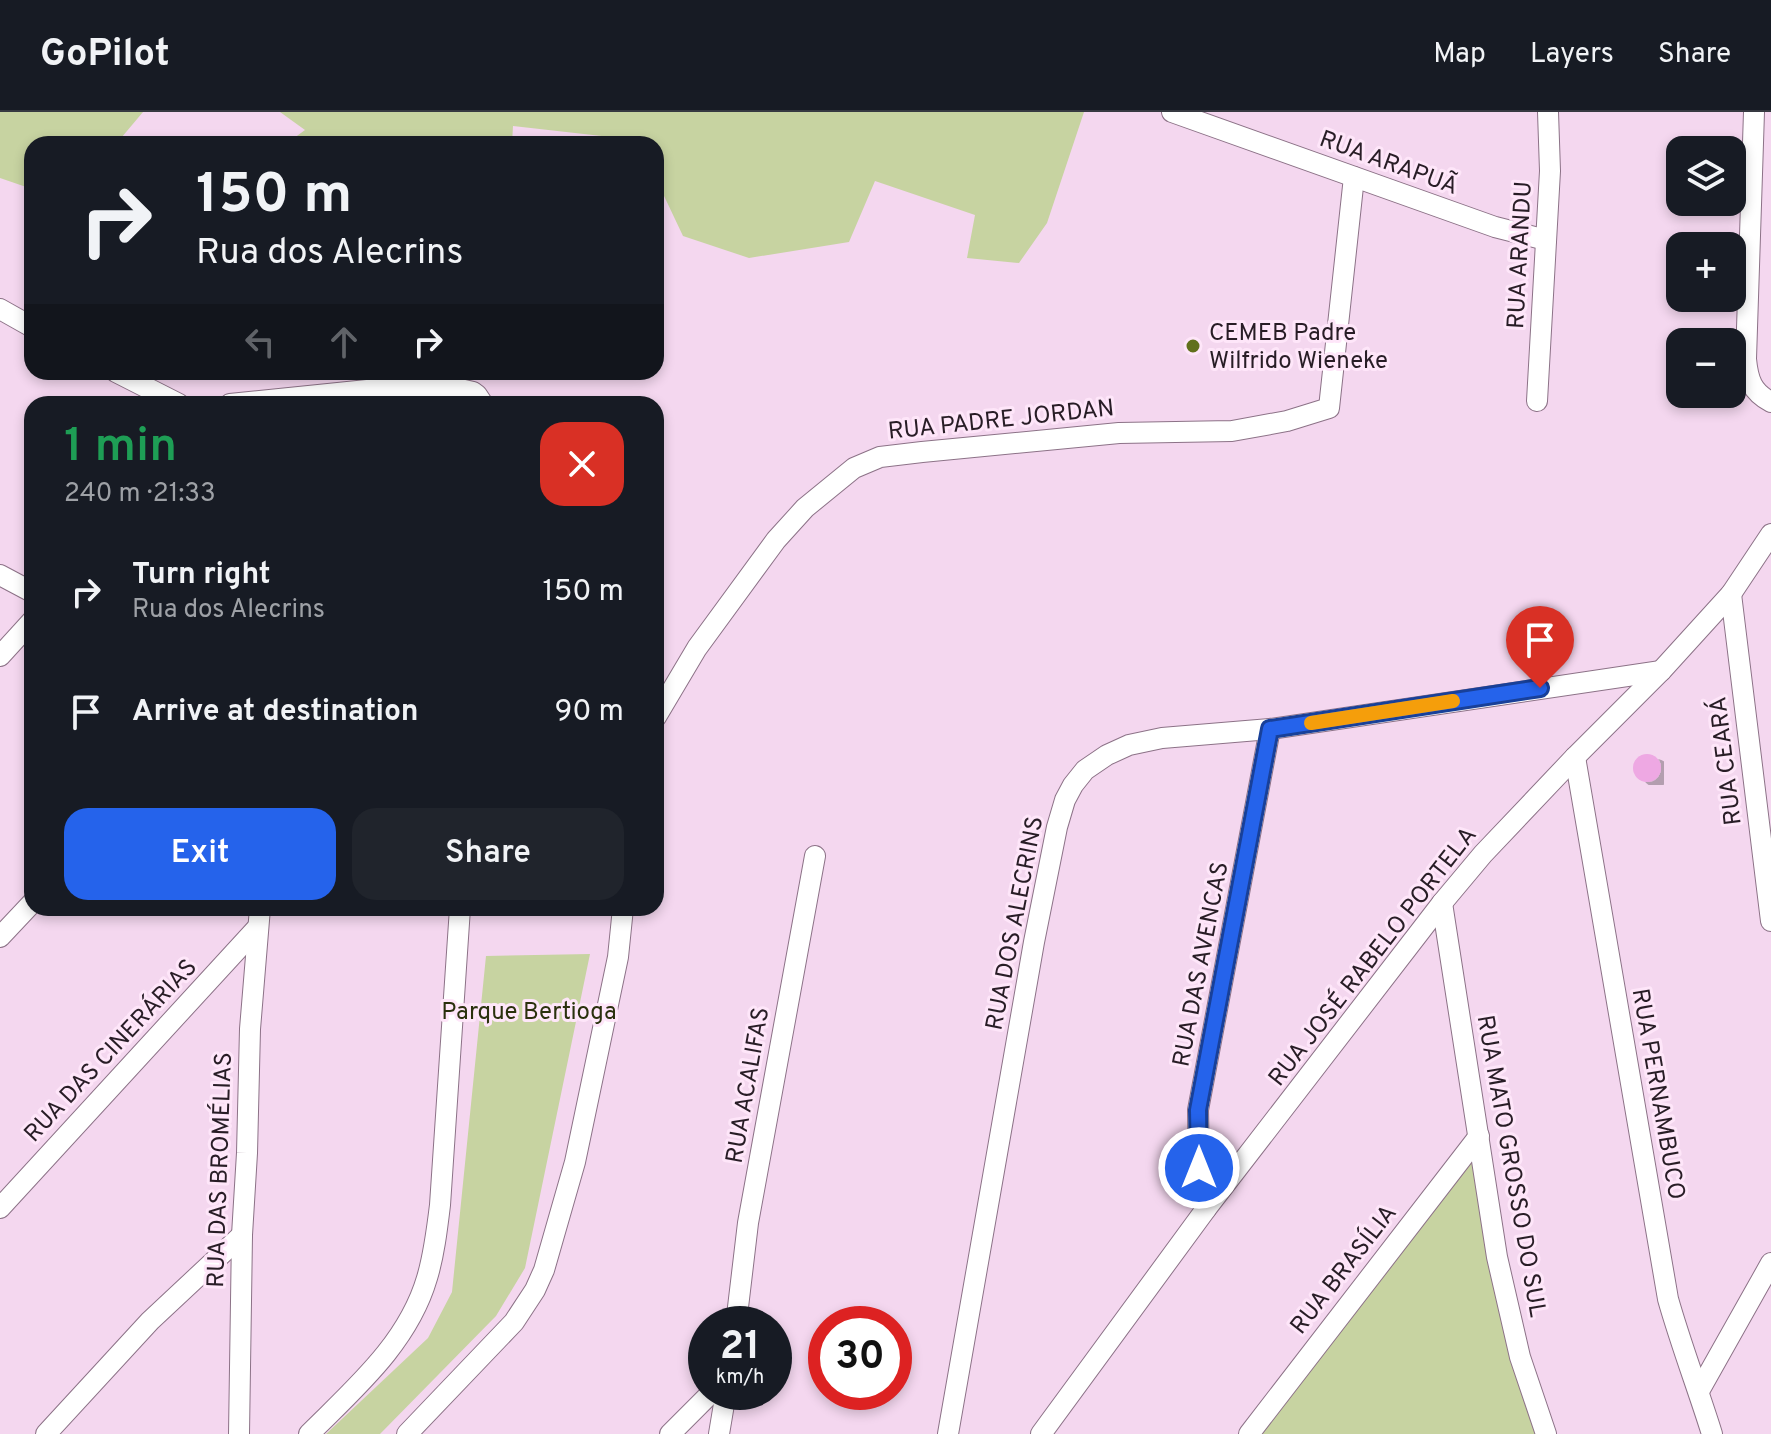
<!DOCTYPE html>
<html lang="en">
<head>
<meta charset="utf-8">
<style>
  body { margin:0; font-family:Overpass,sans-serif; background:#20242c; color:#f1f3f6; height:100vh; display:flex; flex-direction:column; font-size:30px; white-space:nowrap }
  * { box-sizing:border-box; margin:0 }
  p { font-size:26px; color:#9ea1a6 }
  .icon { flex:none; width:44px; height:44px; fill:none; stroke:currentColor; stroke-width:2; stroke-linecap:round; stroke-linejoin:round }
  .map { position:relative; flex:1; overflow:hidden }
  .side { position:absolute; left:24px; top:284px; width:640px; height:520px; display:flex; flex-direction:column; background:#171b24; border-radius:24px; box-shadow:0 4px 12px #0003 }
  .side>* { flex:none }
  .hud { position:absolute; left:24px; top:24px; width:640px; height:244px; border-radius:24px; box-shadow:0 4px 12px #0003; background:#171b24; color:#f1f3f6; overflow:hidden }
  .buttons { position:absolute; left:1666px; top:24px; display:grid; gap:16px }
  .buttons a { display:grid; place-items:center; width:80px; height:80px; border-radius:16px; background:#171b24; box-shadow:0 4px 12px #0003; font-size:40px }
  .speed { position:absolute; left:688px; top:1194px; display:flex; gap:16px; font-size:40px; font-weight:700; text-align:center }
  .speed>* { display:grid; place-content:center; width:104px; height:104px; border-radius:50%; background:#171b24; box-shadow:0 4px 12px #0003; line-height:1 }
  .speed small { font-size:20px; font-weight:400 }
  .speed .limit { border:12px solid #d22; background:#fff; color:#111 }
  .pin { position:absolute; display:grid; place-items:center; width:68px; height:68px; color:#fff; margin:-82px -34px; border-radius:50% 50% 50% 0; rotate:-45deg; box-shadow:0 0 8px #0007 }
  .pin .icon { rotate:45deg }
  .me { position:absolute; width:88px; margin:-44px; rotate:0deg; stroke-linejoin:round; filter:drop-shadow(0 0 6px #0008) }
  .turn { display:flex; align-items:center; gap:28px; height:168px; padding:0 40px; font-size:36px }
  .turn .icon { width:104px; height:104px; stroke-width:2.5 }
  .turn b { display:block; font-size:56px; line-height:68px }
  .lanes { display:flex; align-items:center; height:76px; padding:0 40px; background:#0003; justify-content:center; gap:40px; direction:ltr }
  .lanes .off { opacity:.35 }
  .round { display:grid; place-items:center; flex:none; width:84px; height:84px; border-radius:24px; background:#20242c }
  .overview { display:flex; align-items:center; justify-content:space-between; height:136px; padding:0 40px }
  h1 { font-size:48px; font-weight:600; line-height:60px; color:#1e9e55 }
  .button { display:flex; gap:16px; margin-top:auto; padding:16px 40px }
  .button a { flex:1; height:92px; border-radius:24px; background:#2563eb; color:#fff; font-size:32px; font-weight:600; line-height:92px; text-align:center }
  .button a+a { background:#20242c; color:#f1f3f6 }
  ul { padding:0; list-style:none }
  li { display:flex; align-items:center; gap:24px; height:120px; padding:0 40px }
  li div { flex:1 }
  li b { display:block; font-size:30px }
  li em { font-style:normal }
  header { display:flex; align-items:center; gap:48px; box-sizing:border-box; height:112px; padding:0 40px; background:#171b24; border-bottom:2px solid #363941 }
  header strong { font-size:38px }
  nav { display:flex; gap:44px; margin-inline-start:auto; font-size:28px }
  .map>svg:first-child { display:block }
  .green { fill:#c7d3a1 }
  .building { fill:#eea8e3; filter:url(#shadow) }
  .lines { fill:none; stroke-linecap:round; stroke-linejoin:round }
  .street-casing { stroke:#8c7287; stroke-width:22 }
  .street { stroke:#fff; stroke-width:20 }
  .route-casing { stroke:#184099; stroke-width:20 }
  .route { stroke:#2563eb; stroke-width:14 }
  .slow { stroke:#f59e0b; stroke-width:14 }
  .poi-dot { fill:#61701c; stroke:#fee6f9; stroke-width:3 }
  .labels { text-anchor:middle; stroke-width:6; stroke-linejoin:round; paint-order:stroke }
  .street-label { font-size:24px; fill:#281d26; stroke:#fee6f9 }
  .poi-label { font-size:24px; fill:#281d26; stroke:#fee6f9; text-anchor:start }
  .park-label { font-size:24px; fill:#2a310d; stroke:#fee6f9 }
</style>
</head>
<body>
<header>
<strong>GoPilot</strong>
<nav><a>Map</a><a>Layers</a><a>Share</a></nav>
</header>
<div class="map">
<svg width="1771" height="1322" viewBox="0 0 1771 1322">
  <defs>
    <filter id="shadow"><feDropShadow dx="9" dy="5" stdDeviation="0" flood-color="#0004"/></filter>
  </defs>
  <rect width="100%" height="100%" fill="#f4d7ef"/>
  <g class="green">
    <polygon points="0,0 143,0 116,32 32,32 32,77 0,66"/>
    <polygon points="280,0 1084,0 1047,111 1019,151 967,146 975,103 875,69 849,130 749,146 683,124 656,67 656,32 639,32 637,28 513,14 512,32 286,32 305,18"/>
    <polygon points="590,842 525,1156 496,1204 380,1322 326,1322 428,1226 452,1180 486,844"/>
    <polygon points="1479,1024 1546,1322 1249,1322"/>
  </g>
  <circle class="building" cx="1647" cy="656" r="14"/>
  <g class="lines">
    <g class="street-casing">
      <g id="street">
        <polyline points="1172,0 1495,115 1546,128"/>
        <path d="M1754 0 1746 247C1748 268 1752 280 1771 290"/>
        <polyline points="0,197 32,215"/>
        <polyline points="116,260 179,292"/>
        <polyline points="1537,289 1550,59 1548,0"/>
        <polyline points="230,292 377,277 451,275 473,280 477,283 483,292"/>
        <polyline points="0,463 32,480"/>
        <polyline points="1731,482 1771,809"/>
        <polyline points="0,544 32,509"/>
        <polyline points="656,605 697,536 776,428 805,396 854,356 880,345 922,340 1119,321 1232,319 1287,309 1329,296 1354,65"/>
        <path d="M1575 645 1668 1187C1681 1233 1698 1277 1712 1322"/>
        <polyline points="1442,791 1497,1145 1520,1245 1546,1322"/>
        <polyline points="0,825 32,791"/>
        <polyline points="0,1096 258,815"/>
        <polyline points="1206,1097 1199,1056 1198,998 1270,617"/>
        <polyline points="736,1212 748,1111 815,744"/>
        <polyline points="1699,1279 1771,1151"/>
        <polyline points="46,1322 150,1209 242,1123"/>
        <polyline points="239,1322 242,1123 247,1041 250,917 260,796"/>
        <path d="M309 1322C355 1276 408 1231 427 1166 434 1143 437 1118 440 1093L460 796"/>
        <polyline points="407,1322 514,1210 535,1178 544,1158 575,1050 618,845 623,796"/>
        <polyline points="670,1322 712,1280"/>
        <polyline points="719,1322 726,1280"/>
        <polyline points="948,1322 1034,830 1057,715 1065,688 1073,673 1085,658 1107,643 1129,633 1162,626 1270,617 1661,559"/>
        <polyline points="1041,1322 1206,1097 1442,791 1483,742 1575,645 1661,559 1731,482 1771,422"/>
        <polyline points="1249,1322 1479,1024"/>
      </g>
    </g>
    <use href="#street" class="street"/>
  </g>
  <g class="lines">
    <g class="route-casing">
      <polyline id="route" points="1199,1056 1198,998 1270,617 1540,576"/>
    </g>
    <use href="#route" class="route"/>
    <polyline class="slow" points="1311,611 1453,589"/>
  </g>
  <circle class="poi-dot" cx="1193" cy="234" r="8"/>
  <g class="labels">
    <g class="street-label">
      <text transform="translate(1389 50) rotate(20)" y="8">RUA ARAPUÃ</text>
      <text transform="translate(1519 143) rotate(-87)" y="8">RUA ARANDU</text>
      <text transform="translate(1001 307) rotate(-6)" y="8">RUA PADRE JORDAN</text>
      <text transform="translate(1725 649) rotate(-97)" y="8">RUA CEARÁ</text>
      <text transform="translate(1014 811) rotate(-79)" y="8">RUA DOS ALECRINS</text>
      <text transform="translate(1372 844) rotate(-52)" y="8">RUA JOSÉ RABELO PORTELA</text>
      <text transform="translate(1200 852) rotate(-79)" y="8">RUA DAS AVENCAS</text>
      <text transform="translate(110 938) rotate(-47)" y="8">RUA DAS CINERÁRIAS</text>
      <text transform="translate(747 973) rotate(-80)" y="8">RUA ACALIFAS</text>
      <text transform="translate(1659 982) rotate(80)" y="8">RUA PERNAMBUCO</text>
      <text transform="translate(1512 1054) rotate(80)" y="8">RUA MATO GROSSO DO SUL</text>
      <text transform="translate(219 1058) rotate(-88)" y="8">RUA DAS BROMÉLIAS</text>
      <text transform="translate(1343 1157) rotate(-52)" y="8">RUA BRASÍLIA</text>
    </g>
    <g class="poi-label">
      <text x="1209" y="228">CEMEB Padre<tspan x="1209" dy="28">Wilfrido Wieneke</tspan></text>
    </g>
    <g class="park-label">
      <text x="529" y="907">Parque Bertioga</text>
    </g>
  </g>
</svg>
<div class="buttons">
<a><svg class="icon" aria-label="layers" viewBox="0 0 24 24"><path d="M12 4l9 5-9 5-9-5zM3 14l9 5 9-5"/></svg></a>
<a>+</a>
<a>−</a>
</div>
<div class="speed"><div>21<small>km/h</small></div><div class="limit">30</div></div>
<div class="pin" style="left:1540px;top:576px;background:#d93025"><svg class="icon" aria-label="arrive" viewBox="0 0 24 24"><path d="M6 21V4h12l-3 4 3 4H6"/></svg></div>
<svg class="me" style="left:1199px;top:1056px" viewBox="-20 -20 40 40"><circle r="17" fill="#2563eb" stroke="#fff" stroke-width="3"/><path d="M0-11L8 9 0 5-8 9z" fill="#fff"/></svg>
<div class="hud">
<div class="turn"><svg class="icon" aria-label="right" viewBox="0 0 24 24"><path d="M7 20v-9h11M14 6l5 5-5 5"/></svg><div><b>150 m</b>Rua dos Alecrins</div></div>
<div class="lanes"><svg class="icon off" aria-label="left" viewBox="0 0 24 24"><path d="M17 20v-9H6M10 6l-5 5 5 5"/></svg><svg class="icon off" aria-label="ahead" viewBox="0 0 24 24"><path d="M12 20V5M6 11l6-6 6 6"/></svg><svg class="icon" aria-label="right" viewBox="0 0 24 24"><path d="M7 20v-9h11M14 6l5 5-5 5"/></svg></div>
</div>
<section class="side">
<div class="overview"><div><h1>1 min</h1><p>240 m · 21:33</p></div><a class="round" style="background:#d93025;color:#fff"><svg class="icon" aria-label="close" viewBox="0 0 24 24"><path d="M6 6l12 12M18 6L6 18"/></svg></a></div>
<ul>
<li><svg class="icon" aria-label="right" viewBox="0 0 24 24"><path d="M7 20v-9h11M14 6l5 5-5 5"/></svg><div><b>Turn right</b><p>Rua dos Alecrins</p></div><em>150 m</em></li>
<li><svg class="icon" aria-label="arrive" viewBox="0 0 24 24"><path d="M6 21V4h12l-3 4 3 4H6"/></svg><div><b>Arrive at destination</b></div><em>90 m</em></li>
</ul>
<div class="button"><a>Exit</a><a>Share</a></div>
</section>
</div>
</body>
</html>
